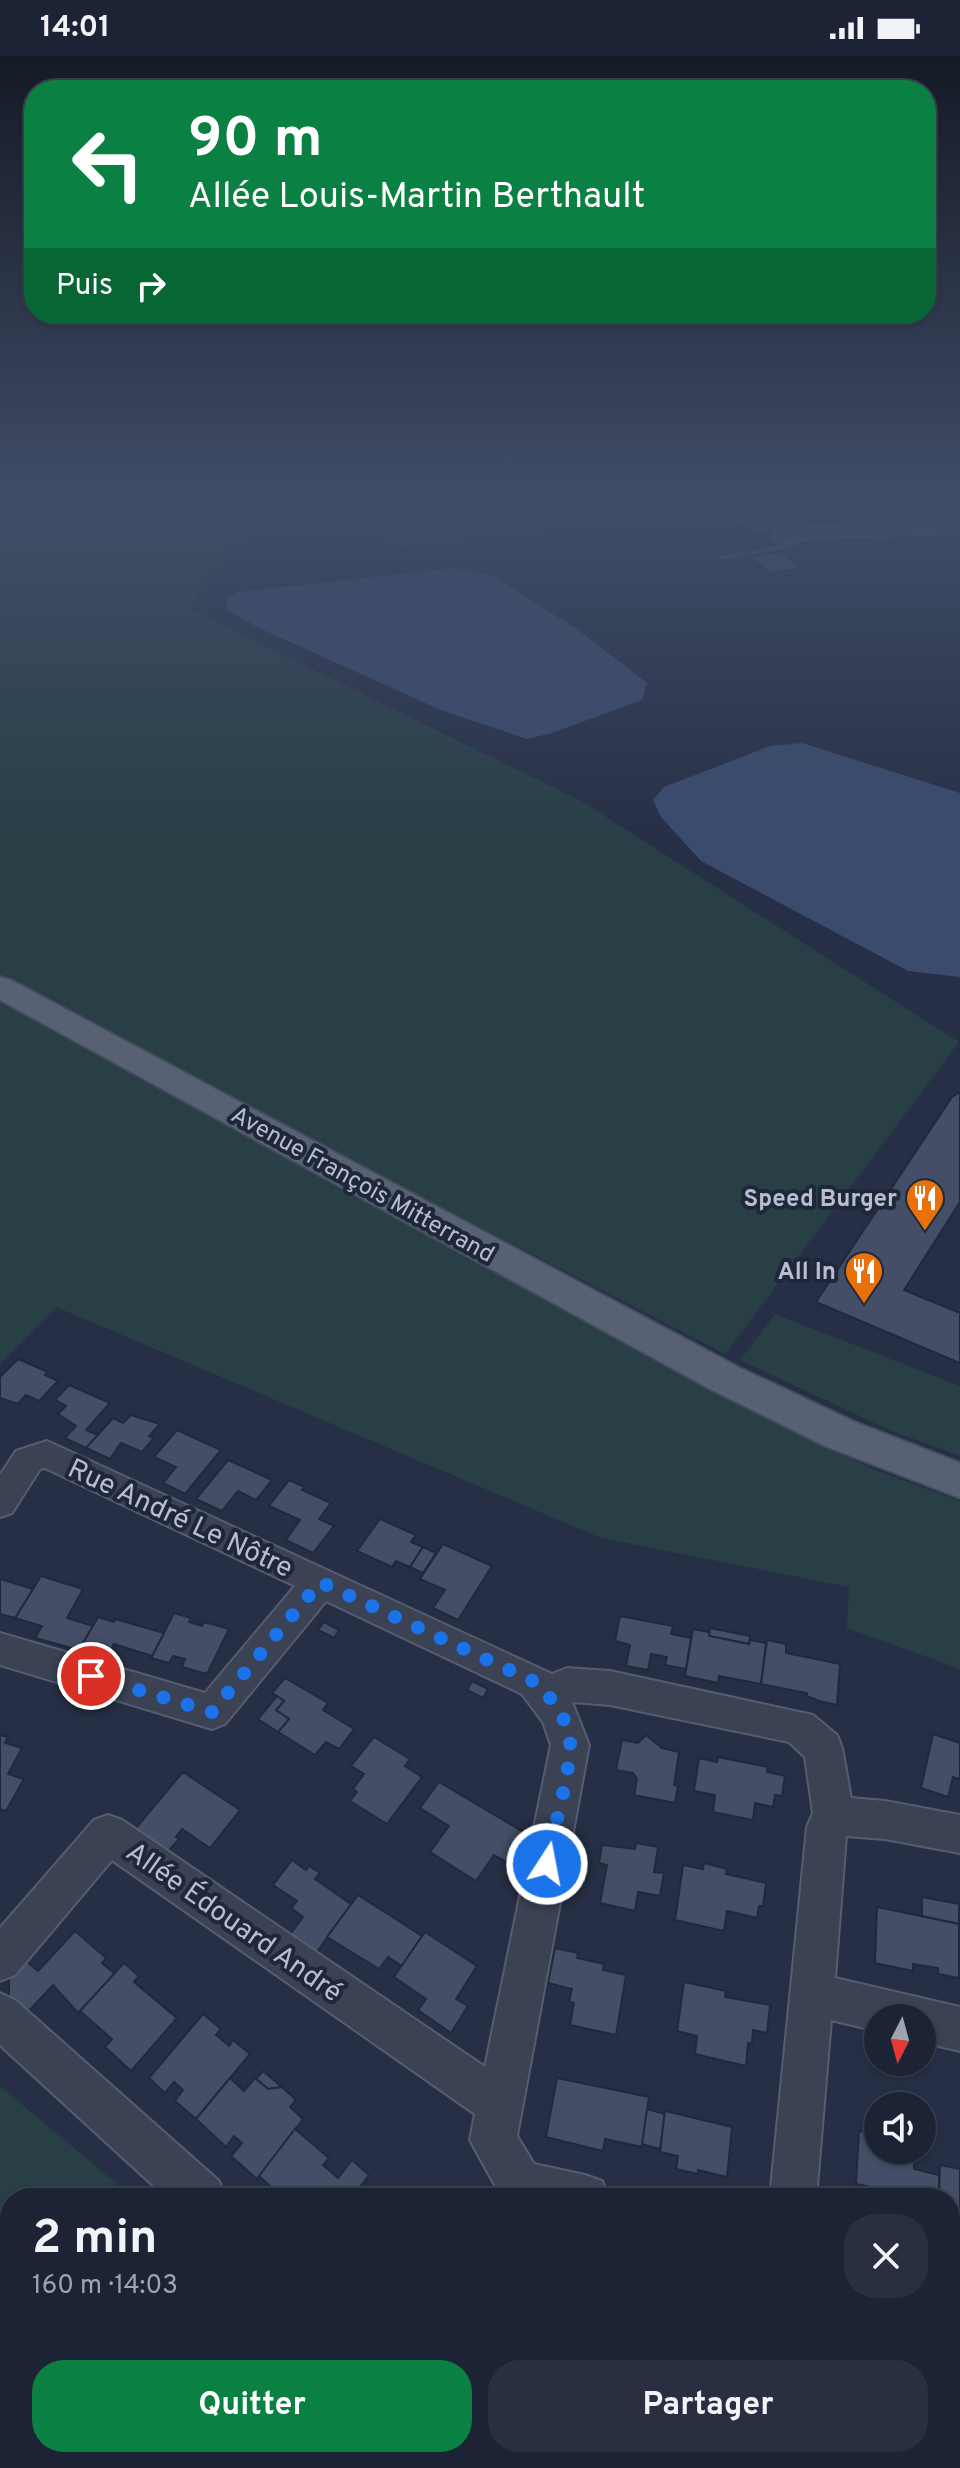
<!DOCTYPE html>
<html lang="fr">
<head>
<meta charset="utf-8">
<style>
  body { margin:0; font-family:Overpass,sans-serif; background:#292f40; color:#f1f3f6; height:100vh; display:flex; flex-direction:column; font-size:30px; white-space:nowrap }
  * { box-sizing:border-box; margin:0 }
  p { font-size:26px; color:#a0a4ac }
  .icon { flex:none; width:44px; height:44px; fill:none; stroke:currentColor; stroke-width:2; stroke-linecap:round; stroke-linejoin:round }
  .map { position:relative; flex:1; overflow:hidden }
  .sheet { position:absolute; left:0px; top:2132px; width:960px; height:280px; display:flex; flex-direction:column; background:#1c2334; border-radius:32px 32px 0 0; box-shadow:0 2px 6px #0004,0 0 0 2px #3a404f }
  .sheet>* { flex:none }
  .guide { position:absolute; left:24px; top:24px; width:912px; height:244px; border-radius:32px; box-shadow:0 2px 6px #0004,0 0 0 2px #3a404f; background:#0b8043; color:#fff; overflow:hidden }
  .needle { width:52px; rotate:186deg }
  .buttons { position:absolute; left:864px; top:1948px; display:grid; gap:16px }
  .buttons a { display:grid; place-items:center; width:72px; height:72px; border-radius:50%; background:#1c2334; box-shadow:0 2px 6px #0004,0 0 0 2px #3a404f; font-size:40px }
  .pin { position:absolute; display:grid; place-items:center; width:68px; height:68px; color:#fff; margin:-34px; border:4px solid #fff; border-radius:50%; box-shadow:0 2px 8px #0007 }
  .me { position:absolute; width:88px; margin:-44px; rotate:11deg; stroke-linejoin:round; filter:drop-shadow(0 0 6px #0008) }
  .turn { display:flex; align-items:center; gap:28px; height:168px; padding:0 32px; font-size:36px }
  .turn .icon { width:104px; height:104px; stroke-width:2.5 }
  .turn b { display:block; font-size:56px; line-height:68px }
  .then { display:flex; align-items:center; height:76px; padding:0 32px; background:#0003; gap:16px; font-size:30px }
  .round { display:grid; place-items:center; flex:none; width:84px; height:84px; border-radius:32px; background:#292f40 }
  .headline { display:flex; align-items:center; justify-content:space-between; height:136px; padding:0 32px }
  h1 { font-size:48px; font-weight:700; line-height:60px }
  .primary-button { display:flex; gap:16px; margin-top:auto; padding:16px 32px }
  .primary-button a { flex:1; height:92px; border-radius:32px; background:#0b8043; color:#fff; font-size:32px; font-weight:700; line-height:92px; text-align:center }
  .primary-button a+a { background:#292f40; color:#f1f3f6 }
  .status { display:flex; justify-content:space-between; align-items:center; height:56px; padding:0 40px; background:#1c2334; direction:ltr }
  .status svg { height:22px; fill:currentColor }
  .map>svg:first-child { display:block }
  .green { fill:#283f46 }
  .water { fill:#3a4b6e }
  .building { fill:#444f67; stroke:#21293b; stroke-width:2 }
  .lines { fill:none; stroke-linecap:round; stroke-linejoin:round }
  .minor-casing { stroke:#565d6e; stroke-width:4 }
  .major-casing { stroke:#444b5d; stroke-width:4 }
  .minor { fill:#3a4254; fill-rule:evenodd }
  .major { fill:#586174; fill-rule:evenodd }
  .route { stroke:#1a73e8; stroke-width:14; stroke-dasharray:0 25.2 }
  .labels { text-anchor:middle; stroke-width:8; stroke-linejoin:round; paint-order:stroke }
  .street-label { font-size:24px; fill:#b8becd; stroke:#1f273a }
  .poi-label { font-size:24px; font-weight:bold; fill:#b8becd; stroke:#1f273a; text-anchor:end }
  .near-street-label { font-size:28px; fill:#b8becd; stroke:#1f273a }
</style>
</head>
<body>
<div class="status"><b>14:01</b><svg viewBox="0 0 49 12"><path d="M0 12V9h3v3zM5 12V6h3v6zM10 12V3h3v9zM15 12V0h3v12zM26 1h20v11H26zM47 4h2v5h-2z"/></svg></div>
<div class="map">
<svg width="960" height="2412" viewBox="0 0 960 2412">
  <rect width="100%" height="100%" fill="#262f45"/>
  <g class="green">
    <polygon points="0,449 557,449 590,461 517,479 399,491 368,479 235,485 188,552 581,745 959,986 725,1298 0,923"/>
    <polygon points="0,946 679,1317 875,1414 960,1445 960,1613 847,1572 849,1531 601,1482 56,1251 0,1308"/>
    <polygon points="775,1258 960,1330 960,1400 887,1373 740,1304"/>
    <polygon points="0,2030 134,2142 10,2142 10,2402 410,2402 406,2412 0,2412"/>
  </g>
  <g class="water">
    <polygon points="453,512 491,519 577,573 647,627 642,644 552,677 527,683 443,655 259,572 226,553 227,543 239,536"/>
    <polygon points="802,687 960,737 960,921 908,915 701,805 661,761 653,744 664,731 770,690"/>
  </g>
  <g class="building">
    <polygon points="729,457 772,475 761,479 717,460"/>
    <polygon points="797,485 804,491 720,505 714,500"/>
    <polygon points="780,495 801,512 770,517 750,501"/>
    <polygon points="960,1036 960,1146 904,1234 960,1257 960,1307 816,1246 952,1041"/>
    <polygon points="18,1303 48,1316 45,1319 58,1325 39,1345 26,1339 18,1348 0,1342 0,1321"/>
    <polygon points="69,1329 110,1347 86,1374 98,1379 86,1392 65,1382 76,1370 58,1358 66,1350 55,1344"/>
    <polygon points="131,1359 160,1368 149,1380 154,1382 142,1396 121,1387 110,1403 86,1392 113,1362 123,1367"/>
    <polygon points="177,1374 221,1394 185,1438 163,1427 176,1411 154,1401"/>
    <polygon points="228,1404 272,1424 256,1444 238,1435 222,1455 196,1443"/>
    <polygon points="289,1424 305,1431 302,1434 331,1447 319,1463 334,1470 313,1497 286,1484 300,1464 269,1450"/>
    <polygon points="380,1463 416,1479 411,1486 423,1491 410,1511 396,1505 392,1511 357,1495"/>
    <polygon points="443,1488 492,1510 458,1564 433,1552 445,1534 420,1523"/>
    <polygon points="423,1491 436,1497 423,1517 410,1511"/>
    <polygon points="41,1520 83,1533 67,1562 93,1570 79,1594 35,1582 42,1570 15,1562"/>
    <polygon points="0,1523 33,1533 15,1562 0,1558"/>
    <polygon points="174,1557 191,1562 189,1566 202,1570 204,1566 229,1573 207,1618 182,1611 185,1603 173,1600 169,1607 151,1602"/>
    <polygon points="620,1560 673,1570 671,1578 691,1582 686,1613 665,1609 667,1601 651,1598 648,1614 626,1610 630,1589 615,1585"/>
    <polygon points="98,1561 114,1566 115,1563 164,1577 152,1600 114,1588 101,1611 74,1603"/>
    <polygon points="324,1566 339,1574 334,1582 318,1574"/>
    <polygon points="710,1572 750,1580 749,1588 709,1580"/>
    <polygon points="693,1573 709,1576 709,1580 749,1588 750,1584 766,1587 761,1628 719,1620 718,1627 685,1620"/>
    <polygon points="767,1584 786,1588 786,1597 840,1608 837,1649 819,1645 807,1640 807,1637 761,1628"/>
    <polygon points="285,1622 328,1647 323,1654 354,1673 339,1693 326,1686 315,1699 278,1676 289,1663 276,1654 284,1645 272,1637"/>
    <polygon points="472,1625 488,1633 483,1642 467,1634"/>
    <polygon points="277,1640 284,1645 276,1654 289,1663 278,1676 258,1663"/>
    <polygon points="933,1678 960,1687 960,1723 953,1721 948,1741 921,1732"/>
    <polygon points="0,1679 8,1681 5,1687 22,1692 8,1718 24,1723 6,1755 0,1753"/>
    <polygon points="646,1679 662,1692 679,1696 674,1729 678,1730 675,1747 634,1739 637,1723 633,1717 616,1714 622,1684 638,1687"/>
    <polygon points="374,1681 410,1703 405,1710 422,1721 387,1768 350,1745 357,1736 353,1733 364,1718 351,1710"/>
    <polygon points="718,1701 768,1711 767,1716 785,1720 782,1740 775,1739 773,1751 755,1747 753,1764 713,1756 715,1739 694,1735 699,1702 717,1706"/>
    <polygon points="183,1716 240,1754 210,1792 182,1773 176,1781 179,1783 163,1801 130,1779"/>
    <polygon points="439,1726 525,1777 519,1802 513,1810 494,1799 476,1825 430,1796 449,1770 420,1752"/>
    <polygon points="636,1787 658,1791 654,1816 664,1817 660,1840 638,1836 635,1855 600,1847 607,1809 599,1807 602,1789 635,1793"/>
    <polygon points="292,1804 306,1814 309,1810 320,1817 315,1823 351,1848 312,1903 286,1884 303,1861 291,1852 297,1845 273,1829"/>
    <polygon points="704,1807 727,1813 726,1818 766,1827 763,1850 759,1850 757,1862 727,1855 724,1875 675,1864 683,1809 703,1813"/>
    <polygon points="358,1839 422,1880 402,1910 388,1901 379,1913 327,1881"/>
    <polygon points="922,1841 959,1848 959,1868 922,1860"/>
    <polygon points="877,1851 959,1868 959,1922 938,1918 938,1912 913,1908 913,1915 875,1907"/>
    <polygon points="75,1875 106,1902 102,1907 115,1918 78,1957 53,1929 27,1957 9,1940 9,1923 25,1904 38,1915"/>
    <polygon points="425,1876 477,1910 456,1943 468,1950 451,1977 418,1954 426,1943 394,1921"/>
    <polygon points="555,1892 578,1897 577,1902 604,1908 603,1914 626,1919 616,1979 570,1969 574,1947 569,1945 572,1933 548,1927"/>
    <polygon points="124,1907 139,1920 134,1926 177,1962 131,2015 105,1991 112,1983 80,1955"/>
    <polygon points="684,1926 726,1935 725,1941 770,1949 767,1977 753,1974 752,1988 748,1987 746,2010 695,1998 697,1980 677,1975"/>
    <polygon points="203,1958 221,1973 216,1979 229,1990 233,1984 250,1998 196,2063 175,2045 183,2034 174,2026 165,2037 149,2022"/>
    <polygon points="263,2015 282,2031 268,2033 256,2023"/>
    <polygon points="230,2022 244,2035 255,2022 268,2033 282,2031 296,2044 290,2051 303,2063 257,2123 231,2100 242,2087 234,2080 226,2091 196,2063"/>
    <polygon points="557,2022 649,2041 642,2091 605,2083 603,2095 546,2081"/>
    <polygon points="647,2053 665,2058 660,2093 642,2088"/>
    <polygon points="665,2055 732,2071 727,2121 698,2114 698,2118 676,2113 678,2100 660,2096"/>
    <polygon points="295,2073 329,2102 323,2109 338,2122 352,2104 369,2119 352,2142 283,2142 259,2120"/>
    <polygon points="859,2075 878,2080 878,2094 914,2094 914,2113 939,2119 939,2142 884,2142 885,2134 856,2128"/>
    <polygon points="940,2109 960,2113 960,2175 950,2173 950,2142 939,2142"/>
    <polygon points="709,2402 769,2402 769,2412 708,2412"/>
    <polygon points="842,2402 885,2402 915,2412 841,2412"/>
  </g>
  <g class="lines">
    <g class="minor-casing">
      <g id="minor">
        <polygon points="960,467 960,477 817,481 782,487 774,482 776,478 817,471"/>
        <polygon points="47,1385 552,1618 567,1612 610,1615 813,1659 837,1679 842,1692 851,1742 885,1745 960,1759 960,1797 885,1783 846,1780 835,1922 960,1951 960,1995 922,1986 922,1962 878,1962 878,1975 831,1964 816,2142 770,2142 807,1771 813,1757 805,1701 789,1686 610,1649 572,1646 589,1689 517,2080 534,2108 585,2119 602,2125 608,2142 502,2142 470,2084 475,2058 112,1804 15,1919 0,1925 0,1872 94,1764 108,1759 122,1764 485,2011 551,1689 543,1666 522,1638 326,1545 225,1668 212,1673 0,1609 0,1577 205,1637 295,1530 45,1412 40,1413 12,1457 0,1461 0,1419 16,1395"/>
        <polygon points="0,1937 15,1944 219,2125 225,2142 167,2142 0,1989"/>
        <polygon points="950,2228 960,2230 960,2278 950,2276"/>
        <polygon points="540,2402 606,2402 610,2412 544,2412"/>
      </g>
    </g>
    <g class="major-casing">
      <polygon id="major" points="0,921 11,924 740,1312 855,1366 960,1407 960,1442 825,1390 712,1334 0,944"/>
    </g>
    <use href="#minor" class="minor"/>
    <use href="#major" class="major"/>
  </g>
  <linearGradient id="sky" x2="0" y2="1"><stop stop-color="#151a26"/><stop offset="0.57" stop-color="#414d68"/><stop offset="1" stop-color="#414d68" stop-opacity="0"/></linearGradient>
  <rect width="960" height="786" fill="url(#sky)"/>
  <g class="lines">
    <path class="route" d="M91 1620 212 1656 320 1526 535 1626C552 1642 571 1666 570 1691 569 1723 553 1775 547 1808"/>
  </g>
  <defs>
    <g id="restaurant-pin" transform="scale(2)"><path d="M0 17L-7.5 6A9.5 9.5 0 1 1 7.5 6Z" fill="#e8710a" stroke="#1f273a"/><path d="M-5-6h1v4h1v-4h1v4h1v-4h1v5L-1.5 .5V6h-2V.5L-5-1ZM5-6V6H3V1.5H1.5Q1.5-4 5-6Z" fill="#fff"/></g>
  </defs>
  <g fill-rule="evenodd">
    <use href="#restaurant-pin" x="925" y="1142"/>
    <use href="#restaurant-pin" x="864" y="1215"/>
  </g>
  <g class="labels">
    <g class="street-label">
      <text transform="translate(363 1128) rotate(29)" y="8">Avenue François Mitterrand</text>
    </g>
    <g class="poi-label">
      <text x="897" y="1150">Speed Burger</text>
      <text x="836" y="1223">All In</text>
    </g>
    <g class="near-street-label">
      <text transform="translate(181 1461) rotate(25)" y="10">Rue André Le Nôtre</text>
      <text transform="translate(235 1865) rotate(35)" y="10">Allée Édouard André</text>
    </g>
  </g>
</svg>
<div class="buttons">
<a><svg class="needle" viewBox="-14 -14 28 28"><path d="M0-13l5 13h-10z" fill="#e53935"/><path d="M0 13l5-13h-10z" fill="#a0a4ac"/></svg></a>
<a><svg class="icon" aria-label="sound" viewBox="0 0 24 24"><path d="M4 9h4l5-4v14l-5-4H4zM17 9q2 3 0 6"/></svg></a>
</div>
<div class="pin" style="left:91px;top:1620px;background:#d93025"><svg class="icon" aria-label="arrive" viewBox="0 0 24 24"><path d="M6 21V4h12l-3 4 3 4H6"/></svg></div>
<svg class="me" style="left:547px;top:1808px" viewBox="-20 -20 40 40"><circle r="17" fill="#1a73e8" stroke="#fff" stroke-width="3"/><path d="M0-11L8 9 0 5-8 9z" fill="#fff"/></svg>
<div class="guide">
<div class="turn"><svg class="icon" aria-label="left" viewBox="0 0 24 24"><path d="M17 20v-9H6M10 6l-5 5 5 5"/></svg><div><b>90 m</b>Allée Louis-Martin Berthault</div></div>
<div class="then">Puis<svg class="icon" aria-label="right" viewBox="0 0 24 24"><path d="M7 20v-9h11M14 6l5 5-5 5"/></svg></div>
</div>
<section class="sheet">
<div class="headline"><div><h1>2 min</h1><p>160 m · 14:03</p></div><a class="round"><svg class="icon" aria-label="close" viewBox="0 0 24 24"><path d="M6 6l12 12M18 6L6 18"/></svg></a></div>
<div class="primary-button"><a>Quitter</a><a>Partager</a></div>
</section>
</div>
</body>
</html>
